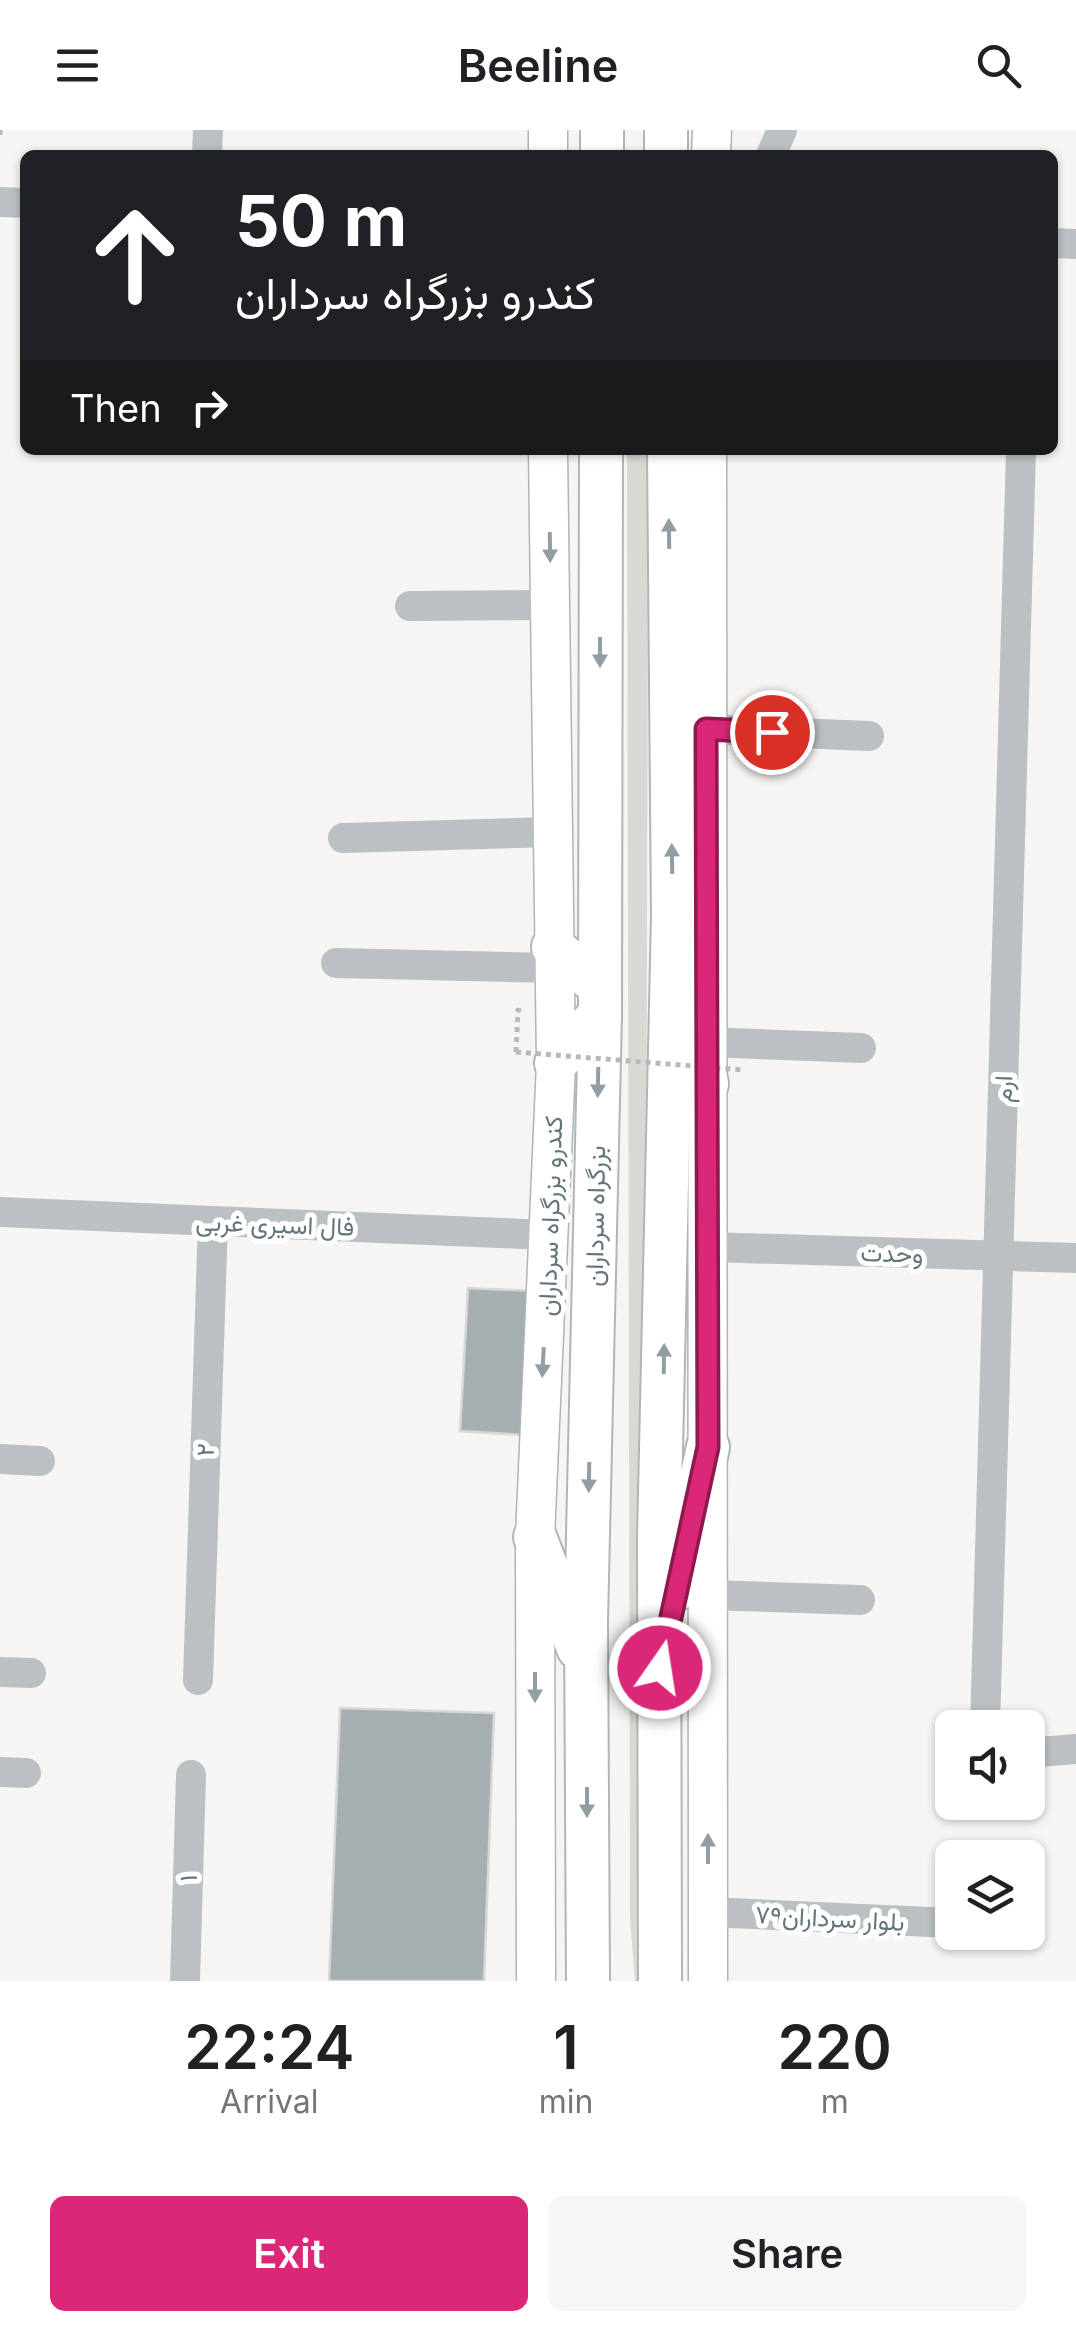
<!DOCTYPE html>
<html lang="en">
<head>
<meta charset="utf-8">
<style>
  body { margin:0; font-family:Inter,Vazirmatn,sans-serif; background:#f6f6f6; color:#202124; height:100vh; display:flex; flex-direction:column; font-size:38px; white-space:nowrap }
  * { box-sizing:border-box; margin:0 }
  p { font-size:32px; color:#757577 }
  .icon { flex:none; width:55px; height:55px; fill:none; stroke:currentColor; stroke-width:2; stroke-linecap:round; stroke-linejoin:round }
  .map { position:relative; height:1851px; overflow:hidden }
  .details { display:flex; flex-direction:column; background:#fff; flex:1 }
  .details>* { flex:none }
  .banner { position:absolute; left:20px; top:20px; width:1038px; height:305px; border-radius:15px; box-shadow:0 2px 8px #0004; background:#202124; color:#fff; overflow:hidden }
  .fabs { position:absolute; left:935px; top:1580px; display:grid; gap:20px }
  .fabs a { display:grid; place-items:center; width:110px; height:110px; border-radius:15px; background:#fff; box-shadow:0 2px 8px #0004; font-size:50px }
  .pin { position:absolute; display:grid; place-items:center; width:85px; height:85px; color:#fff; margin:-42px; border:5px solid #fff; border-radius:50%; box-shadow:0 2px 10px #0007 }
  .me { position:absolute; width:110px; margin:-55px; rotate:13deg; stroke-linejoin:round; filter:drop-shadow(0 0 8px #0008) }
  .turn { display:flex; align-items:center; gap:35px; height:210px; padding:0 50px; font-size:45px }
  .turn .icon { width:130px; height:130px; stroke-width:2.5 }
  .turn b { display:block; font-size:70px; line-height:85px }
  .then { display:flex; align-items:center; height:95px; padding:0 50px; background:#0003; gap:20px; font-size:38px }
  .eta { display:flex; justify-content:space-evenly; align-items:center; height:170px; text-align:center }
  .eta b { font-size:60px; font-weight:600; line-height:70px }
  .cta { display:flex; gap:20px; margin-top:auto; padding:20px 50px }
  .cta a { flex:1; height:115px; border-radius:15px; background:#db2777; color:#fff; font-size:40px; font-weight:600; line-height:115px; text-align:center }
  .cta a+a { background:#f6f6f6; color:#202124 }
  header { display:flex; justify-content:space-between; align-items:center; height:130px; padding:0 50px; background:#fff; font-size:45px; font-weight:600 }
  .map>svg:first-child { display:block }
  .green { fill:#d6dad2 }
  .building { fill:#a5aeb1; stroke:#d7d7d5; stroke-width:2.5 }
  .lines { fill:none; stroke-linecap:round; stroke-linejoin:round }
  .major-casing { stroke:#afb4b7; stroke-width:41 }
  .highway-casing { stroke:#b1b5b7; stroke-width:46 }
  .path { stroke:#b5b9bb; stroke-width:5; stroke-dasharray:5 5; stroke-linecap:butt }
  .minor { stroke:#bbc0c2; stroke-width:30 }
  .major { stroke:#fff; stroke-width:38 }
  .highway { stroke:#fff; stroke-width:42 }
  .path-bridge { stroke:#b5b9bb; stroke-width:5; stroke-dasharray:5 5; stroke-linecap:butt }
  .oneway { fill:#929ea3 }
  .route-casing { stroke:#8e194d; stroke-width:25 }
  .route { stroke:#db2777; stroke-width:18 }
  .labels { text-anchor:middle; stroke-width:10; stroke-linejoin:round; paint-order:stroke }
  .street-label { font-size:25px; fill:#64757b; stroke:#fff }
</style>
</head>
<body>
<header><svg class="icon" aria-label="menu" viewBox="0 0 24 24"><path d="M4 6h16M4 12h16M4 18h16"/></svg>Beeline<svg class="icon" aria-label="search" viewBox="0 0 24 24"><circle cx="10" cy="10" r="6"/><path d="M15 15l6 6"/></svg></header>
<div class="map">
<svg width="1076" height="1851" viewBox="0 0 1076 1851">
  <rect width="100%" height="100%" fill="#f6f5f3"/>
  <path class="green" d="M627 320H648C648 830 643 1341 648 1851H635L630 1789Z"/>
  <g class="building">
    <polygon points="468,1158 533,1161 524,1305 460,1301"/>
    <polygon points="340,1578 494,1583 484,1851 329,1851"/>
  </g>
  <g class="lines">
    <g class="major-casing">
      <g id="major">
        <polyline points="548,0 548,25"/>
        <polyline points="711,25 712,0"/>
        <polyline points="707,320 708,1851"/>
        <polyline points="536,1851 535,1407 556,933 548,320"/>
      </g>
    </g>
    <g class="highway-casing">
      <g id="highway">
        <polyline points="666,0 666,25"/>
        <polyline points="602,25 602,0"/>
        <polyline points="553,817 599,856"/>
        <polyline points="689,866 707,954"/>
        <polyline points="556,933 600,884"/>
        <polyline points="535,1407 578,1518"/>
        <polyline points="677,1459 708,1317"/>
        <polyline points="588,1851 586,1491 600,884 601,320"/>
        <polyline points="660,1851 659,1408 673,786 669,320"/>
      </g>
    </g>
    <g class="path">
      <polyline points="0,5 0,0"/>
      <polyline points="516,922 518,880 521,881"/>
    </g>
    <g class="minor">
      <polyline points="207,25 208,0"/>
      <polyline points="771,25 782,0"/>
      <polyline points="0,72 25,73"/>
      <polyline points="1052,113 1076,114"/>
      <polyline points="410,476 551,475"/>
      <polyline points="706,599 869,606"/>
      <polyline points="343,708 550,702"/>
      <polyline points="336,833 553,838"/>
      <polyline points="707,912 861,918"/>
      <polyline points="0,1082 549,1105"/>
      <polyline points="708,1117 1076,1128"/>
      <polyline points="0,1329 40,1331"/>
      <polyline points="708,1465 860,1470"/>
      <polyline points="0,1542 31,1543"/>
      <polyline points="198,1550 213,1091"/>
      <polyline points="985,1598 1021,320"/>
      <polyline points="1028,1623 1076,1619"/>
      <polyline points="0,1642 26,1643"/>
      <polyline points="708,1782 952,1793"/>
      <polyline points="185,1851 191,1645"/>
    </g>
    <use href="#major" class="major"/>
    <use href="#highway" class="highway"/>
    <polyline class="path-bridge" points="516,922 744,940"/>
  </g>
  <defs><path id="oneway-solid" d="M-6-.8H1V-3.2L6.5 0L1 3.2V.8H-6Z" transform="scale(2.5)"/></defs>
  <g class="oneway">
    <use href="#oneway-solid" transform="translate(669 404) rotate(-91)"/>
    <use href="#oneway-solid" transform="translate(550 417) rotate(89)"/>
    <use href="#oneway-solid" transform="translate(600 522) rotate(90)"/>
    <use href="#oneway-solid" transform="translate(672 729) rotate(-91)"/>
    <use href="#oneway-solid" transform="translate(598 952) rotate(91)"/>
    <use href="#oneway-solid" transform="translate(664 1229) rotate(-89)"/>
    <use href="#oneway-solid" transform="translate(543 1232) rotate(93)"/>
    <use href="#oneway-solid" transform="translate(589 1347) rotate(91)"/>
    <use href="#oneway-solid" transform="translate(535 1557) rotate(90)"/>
    <use href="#oneway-solid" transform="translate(587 1672) rotate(90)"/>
    <use href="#oneway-solid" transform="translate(708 1719) rotate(-90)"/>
  </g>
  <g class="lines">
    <g class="route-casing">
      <polyline id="route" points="660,1538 708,1317 706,599 772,602"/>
    </g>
    <use href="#route" class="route"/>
  </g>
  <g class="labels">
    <g class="street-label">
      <text transform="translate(1003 959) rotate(-88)" y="9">ارم</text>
      <text transform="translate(550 1086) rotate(-88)" y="9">کندرو بزرگراه سرداران</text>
      <text transform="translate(595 1086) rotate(-89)" y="9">بزرگراه سرداران</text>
      <text transform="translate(275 1094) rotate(2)" y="9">فال اسیری غربی</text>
      <text transform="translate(892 1123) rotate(2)" y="9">وحدت</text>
      <text transform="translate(205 1320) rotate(-88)" y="9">۲</text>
      <text transform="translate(188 1748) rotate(-88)" y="9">۱</text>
      <text transform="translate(830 1788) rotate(3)" y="9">بلوار سرداران۷۹</text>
    </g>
  </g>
</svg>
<div class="fabs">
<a><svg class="icon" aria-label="sound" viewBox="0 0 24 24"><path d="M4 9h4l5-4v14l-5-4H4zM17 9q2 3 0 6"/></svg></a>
<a><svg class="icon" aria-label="layers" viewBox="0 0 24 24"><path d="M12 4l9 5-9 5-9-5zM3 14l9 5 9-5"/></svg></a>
</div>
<div class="pin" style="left:772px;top:602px;background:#d93025"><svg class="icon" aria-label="arrive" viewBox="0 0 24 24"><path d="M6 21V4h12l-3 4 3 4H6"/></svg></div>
<svg class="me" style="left:660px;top:1538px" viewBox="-20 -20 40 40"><circle r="17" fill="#db2777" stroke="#fff" stroke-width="3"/><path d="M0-11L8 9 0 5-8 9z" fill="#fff"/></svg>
<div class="banner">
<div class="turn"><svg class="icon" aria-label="ahead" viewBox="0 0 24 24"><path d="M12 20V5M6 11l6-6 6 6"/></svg><div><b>50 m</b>کندرو بزرگراه سرداران</div></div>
<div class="then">Then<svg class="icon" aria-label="right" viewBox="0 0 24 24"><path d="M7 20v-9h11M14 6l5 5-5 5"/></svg></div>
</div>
</div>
<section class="details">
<div class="eta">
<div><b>22:24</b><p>Arrival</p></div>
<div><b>1</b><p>min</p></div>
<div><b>220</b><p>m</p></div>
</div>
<div class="cta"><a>Exit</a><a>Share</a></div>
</section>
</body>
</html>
